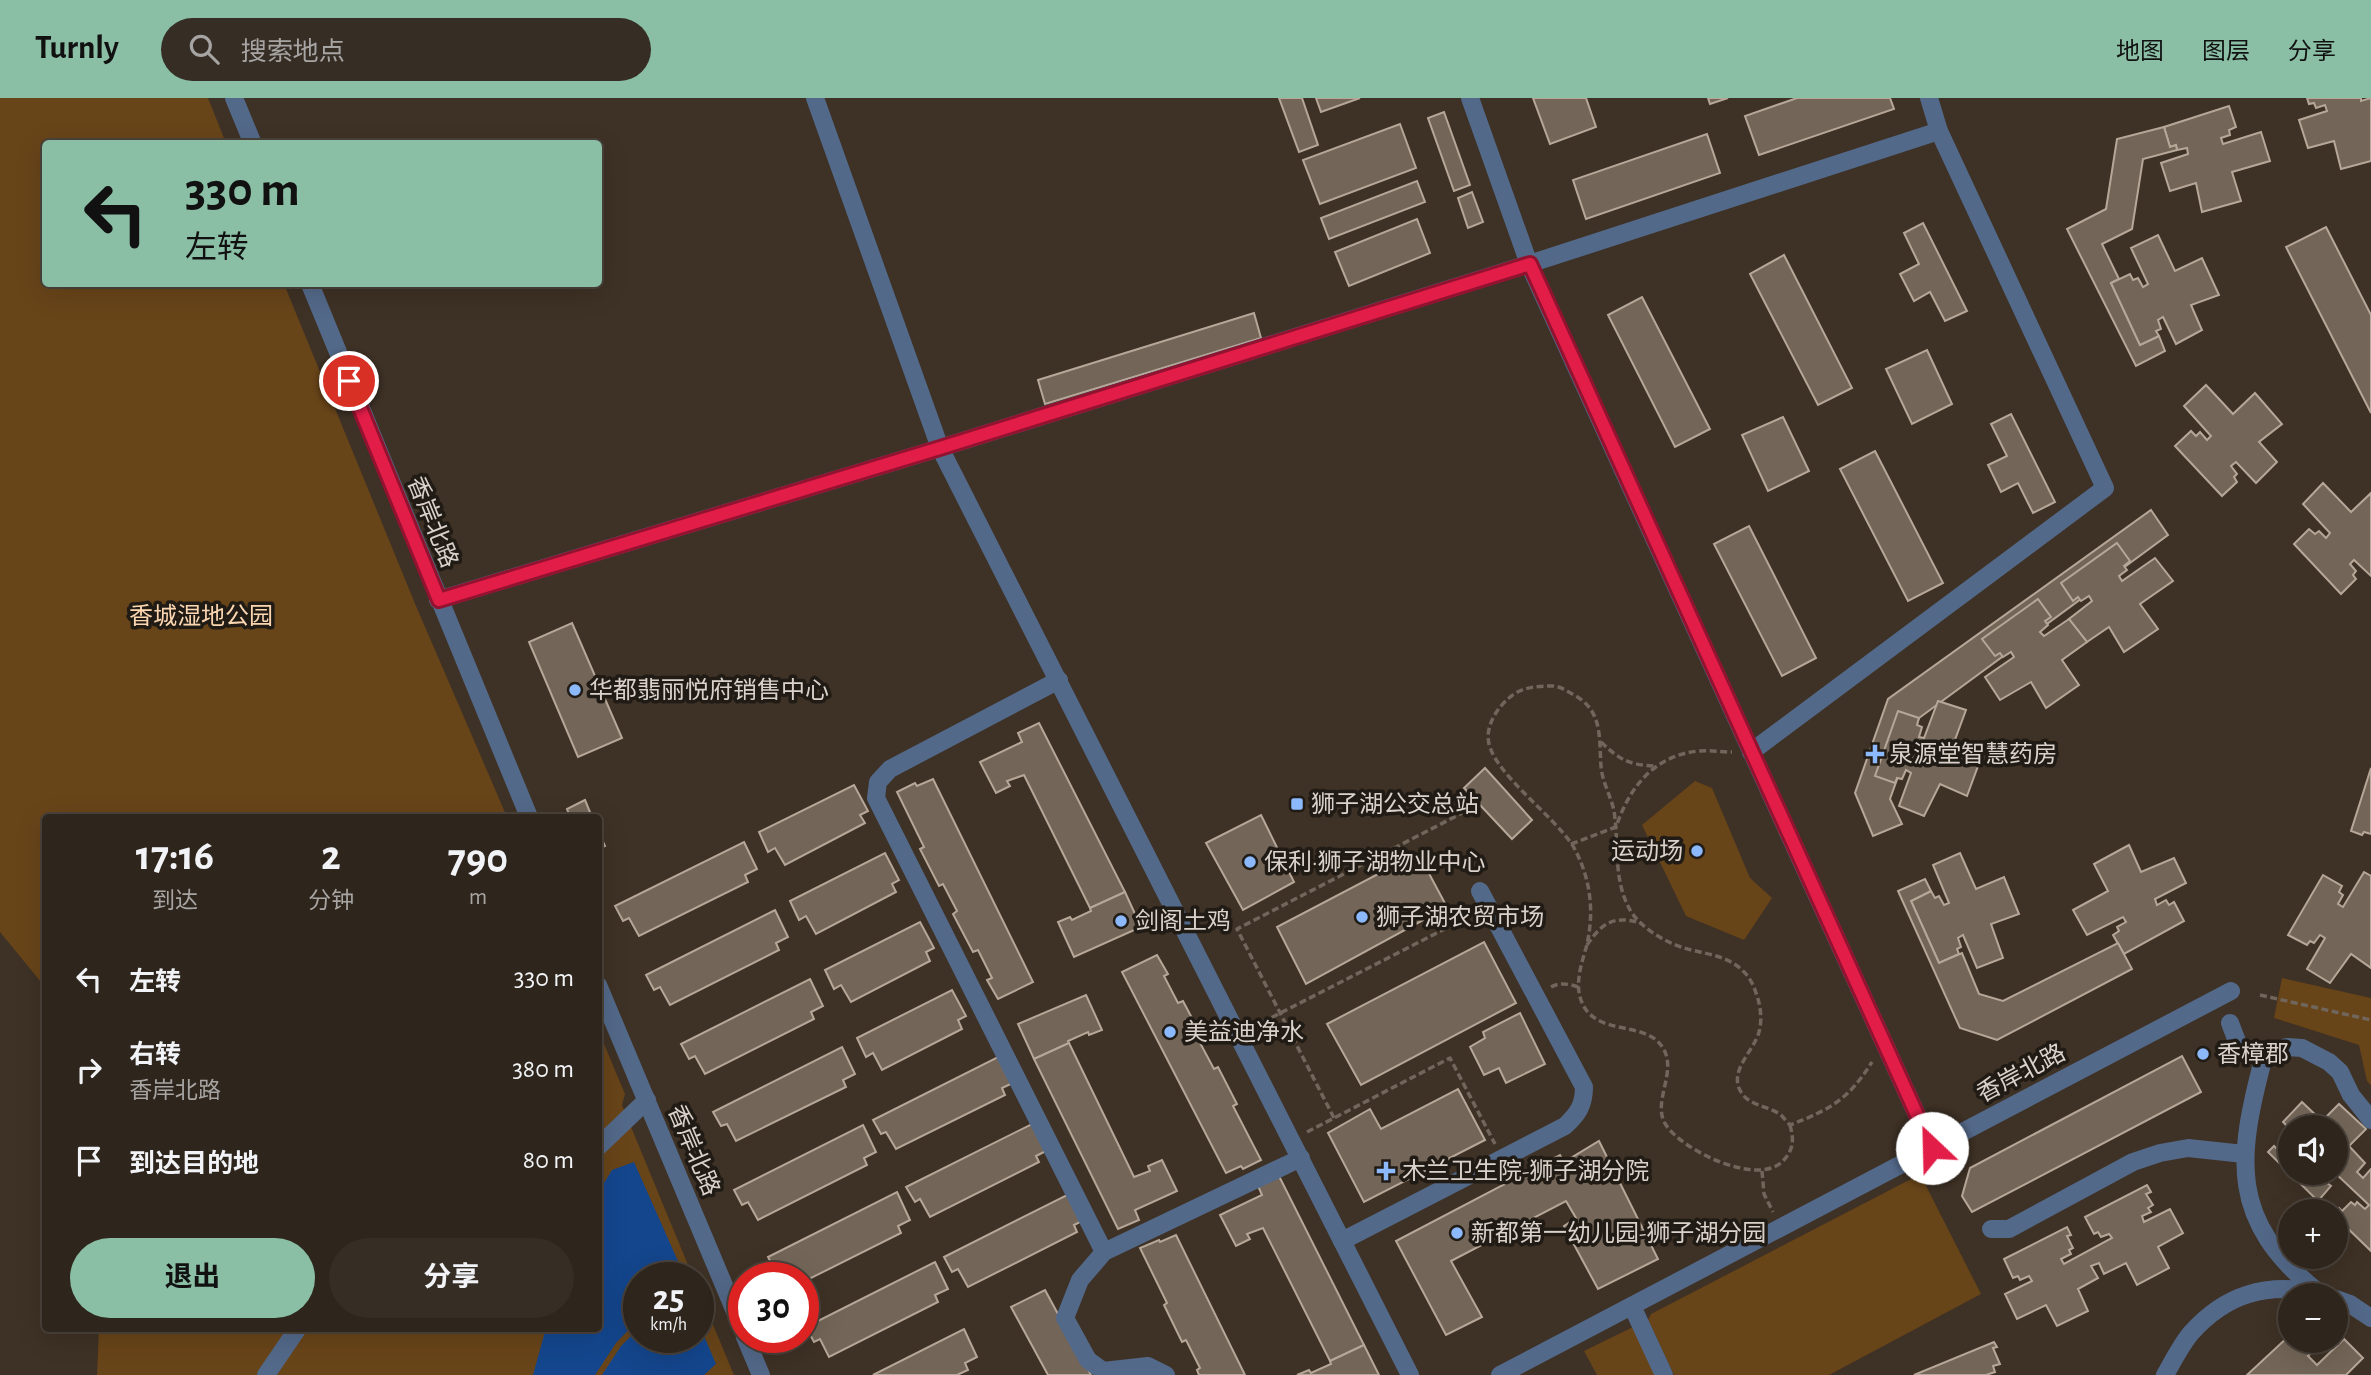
<!DOCTYPE html>
<html lang="zh">
<head>
<meta charset="utf-8">
<style>
  body { margin:0; font-family:"Alegreya Sans","Noto Sans SC",sans-serif; background:#362d25; color:#f1f3f6; height:100vh; display:flex; flex-direction:column; font-size:26px; white-space:nowrap }
  * { box-sizing:border-box; margin:0 }
  p { font-size:23px; color:#a7a5a3 }
  .icon { flex:none; width:38px; height:38px; fill:none; stroke:currentColor; stroke-width:2; stroke-linecap:round; stroke-linejoin:round }
  .map { position:relative; flex:1; overflow:hidden }
  .sheet { position:absolute; left:42px; top:716px; width:560px; height:518px; display:flex; flex-direction:column; background:#2e251c; border-radius:7px; box-shadow:0 7px 28px #0002,0 0 0 2px #49423b }
  .sheet>* { flex:none }
  .hud { position:absolute; left:42px; top:42px; width:560px; height:147px; border-radius:7px; box-shadow:0 7px 28px #0002,0 0 0 2px #49423b; background:#8abfa5; color:#111; overflow:hidden }
  .tools { position:absolute; left:2278px; top:1017px; display:grid; gap:14px }
  .tools a { display:grid; place-items:center; width:70px; height:70px; border-radius:50%; background:#2e251c; box-shadow:0 7px 28px #0002,0 0 0 2px #49423b; font-size:35px }
  .speed { position:absolute; left:623px; top:1164px; display:flex; gap:14px; font-size:35px; font-weight:700; text-align:center }
  .speed>* { display:grid; place-content:center; width:91px; height:91px; border-radius:50%; background:#2e251c; box-shadow:0 7px 28px #0002,0 0 0 2px #49423b; line-height:1 }
  .speed small { font-size:18px; font-weight:400 }
  .speed .limit { border:10px solid #d22; background:#fff; color:#111 }
  .pin { position:absolute; display:grid; place-items:center; width:60px; height:60px; color:#fff; margin:-30px; border:4px solid #fff; border-radius:50%; box-shadow:0 2px 7px #0007 }
  .me { position:absolute; width:77px; margin:-38px; rotate:336deg; stroke-linejoin:round; filter:drop-shadow(0 0 5px #0008) }
  .turn { display:flex; align-items:center; gap:24px; height:147px; padding:0 28px; font-size:32px }
  .turn .icon { width:91px; height:91px; stroke-width:2.5 }
  .turn b { display:block; font-size:49px; line-height:60px }
  .eta { display:flex; justify-content:space-evenly; align-items:center; height:119px; text-align:center }
  .eta b { font-size:42px; font-weight:700; line-height:49px }
  .action { display:flex; gap:14px; margin-top:auto; padding:14px 28px }
  .action a { flex:1; height:80px; border-radius:42px; background:#8abfa5; color:#111; font-size:28px; font-weight:700; line-height:80px; text-align:center }
  .action a+a { background:#362d25; color:#f1f3f6 }
  ul { padding:0; list-style:none }
  li { display:flex; align-items:center; gap:21px; height:91px; padding:0 28px }
  li div { flex:1 }
  li b { display:block; font-size:26px }
  li em { font-style:normal }
  header { display:flex; align-items:center; gap:42px; box-sizing:border-box; height:98px; padding:0 35px; background:#8abfa5; color:#111 }
  header strong { font-size:33px }
  nav { display:flex; gap:38px; margin-inline-start:auto; font-size:24px }
  .search { width:490px; height:63px; background:#362d25; display:flex; align-items:center; gap:18px; box-sizing:border-box; padding:0 24px; border-radius:38px; color:#a7a5a3; font-size:26px }
  .map>svg:first-child { display:block }
  .green { fill:#684419 }
  .water { fill:#14468d }
  .building { fill:#736658; stroke:#b6a799; stroke-width:2 }
  .lines { fill:none; stroke-linecap:round; stroke-linejoin:round }
  .path { stroke:#71665b; stroke-width:3.5; stroke-dasharray:7 3.5; stroke-linecap:butt }
  .minor { stroke:#536989; stroke-width:18 }
  .route-casing { stroke:#92132f; stroke-width:18 }
  .route { stroke:#e11d48; stroke-width:12 }
  .poi-dot { fill:#8cb9fc; stroke:#201b15; stroke-width:2.5 }
  .labels { text-anchor:middle; stroke-width:7; stroke-linejoin:round; paint-order:stroke }
  .street-label { font-size:24px; fill:#dad2ca; stroke:#201b15 }
  .park-label { font-size:24px; fill:#fbd6b1; stroke:#201b15 }
  .poi-label { font-size:24px; fill:#dad2ca; stroke:#201b15; text-anchor:start }
</style>
</head>
<body>
<header>
<strong>Turnly</strong>
<div class="search"><svg class="icon" aria-label="search" viewBox="0 0 24 24"><circle cx="10" cy="10" r="6"/><path d="M15 15l6 6"/></svg>搜索地点</div>
<nav><a>地图</a><a>图层</a><a>分享</a></nav>
</header>
<div class="map">
<svg width="2371" height="1277" viewBox="0 0 2371 1277">
  <rect width="100%" height="100%" fill="#3e3125"/>
  <g class="green">
    <polygon points="0,0 208,0 226,45 46,46 46,186 284,186 416,508 507,719 46,719 45,893 41,884 0,834"/>
    <polygon points="1695,683 1712,690 1750,780 1772,800 1744,842 1686,818 1642,727"/>
    <polygon points="2282,880 2371,900 2371,987 2367,983 2359,947 2274,920"/>
    <polygon points="599,934 625,996 622,1007 693,1179 639,1180 639,1239 698,1239 698,1191 734,1277 97,1277 99,1230 598,1230"/>
    <polygon points="1917,1078 1922,1080 1981,1196 1829,1277 1674,1277 1648,1222 1651,1216"/>
    <polygon points="1633,1229 1655,1277 1597,1277 1584,1253"/>
  </g>
  <g class="water">
    <polygon points="634,1064 685,1179 639,1180 639,1221 616,1245 595,1277 533,1277 546,1230 598,1230 599,1093 612,1072"/>
    <polygon points="698,1224 716,1266 704,1277 602,1277 621,1248 639,1230 639,1239 698,1239"/>
  </g>
  <g class="building">
    <polygon points="1279,0 1302,0 1318,47 1299,54"/>
    <polygon points="1316,0 1360,0 1321,14"/>
    <polygon points="1533,0 1586,0 1596,29 1550,46"/>
    <polygon points="1708,0 1728,0 1710,6"/>
    <polygon points="1797,0 1890,0 1894,11 1759,57 1745,18"/>
    <polygon points="2307,0 2361,0 2361,3 2371,0 2371,63 2341,71 2334,43 2308,50 2299,22 2327,13 2325,7 2316,10 2314,5 2309,6"/>
    <polygon points="2229,8 2236,29 2229,32 2230,37 2221,40 2223,46 2261,34 2270,63 2232,74 2241,103 2202,114 2196,85 2170,93 2161,65 2188,56 2187,50 2177,52 2176,47 2170,49 2164,29"/>
    <polygon points="1444,14 1470,87 1454,93 1428,20"/>
    <polygon points="1400,26 1416,70 1320,106 1303,62"/>
    <polygon points="2164,29 2170,49 2176,47 2177,52 2143,61 2132,131 2102,146 2119,181 2111,185 2140,247 2159,238 2165,253 2136,268 2067,131 2106,111 2117,41"/>
    <polygon points="1707,36 1720,75 1586,121 1573,82"/>
    <polygon points="1417,83 1425,104 1329,141 1321,120"/>
    <polygon points="1472,94 1483,124 1468,130 1458,100"/>
    <polygon points="1417,121 1430,155 1349,188 1335,154"/>
    <polygon points="1923,125 1967,213 1945,223 1930,194 1914,203 1900,176 1919,166 1904,135"/>
    <polygon points="2326,129 2371,217 2371,315 2286,149"/>
    <polygon points="2158,137 2175,173 2202,160 2219,197 2191,207 2202,232 2176,246 2163,219 2158,222 2161,231 2156,233 2159,238 2140,247 2111,185 2130,176 2133,182 2138,180 2143,189 2148,186 2131,150"/>
    <polygon points="1784,157 1852,290 1818,307 1750,176"/>
    <polygon points="1642,199 1710,331 1675,349 1608,217"/>
    <polygon points="1254,215 1261,240 1045,306 1038,282"/>
    <polygon points="1927,252 1952,306 1912,326 1886,271"/>
    <polygon points="2206,287 2233,316 2255,295 2282,326 2259,344 2277,364 2256,385 2236,364 2231,368 2237,376 2234,379 2237,384 2222,398 2175,348 2191,333 2196,338 2200,334 2207,342 2211,338 2184,308"/>
    <polygon points="2011,316 2055,404 2033,415 2018,385 2001,394 1988,367 2007,358 1991,326"/>
    <polygon points="1783,319 1809,373 1768,393 1742,337"/>
    <polygon points="1875,353 1943,485 1908,503 1840,371"/>
    <polygon points="2323,385 2351,414 2371,395 2371,478 2354,462 2350,466 2356,473 2353,477 2356,481 2341,496 2294,446 2309,431 2315,436 2319,433 2326,440 2330,435 2303,406"/>
    <polygon points="2151,412 2168,437 1919,620 1890,701 1902,726 1873,738 1855,695 1888,601"/>
    <polygon points="1749,428 1816,560 1782,578 1714,446"/>
    <polygon points="2117,445 2130,463 2124,468 2127,472 2119,478 2122,483 2155,460 2173,483 2140,506 2158,531 2124,554 2109,529 2087,544 2069,521 2092,503 2089,498 2081,503 2078,499 2073,503 2061,485"/>
    <polygon points="2038,501 2051,519 2045,523 2048,527 2040,534 2044,538 2069,521 2087,544 2062,562 2079,587 2046,610 2031,584 2000,602 1985,579 2014,559 2011,554 2003,559 2000,555 1995,558 1982,541"/>
    <polygon points="572,525 622,640 578,659 529,544"/>
    <polygon points="1938,603 1966,612 1952,650 1981,660 1967,698 1940,686 1924,718 1899,708 1911,675 1906,672 1902,681 1897,680 1895,685 1875,678 1898,613 1919,620 1917,627 1922,629 1919,639 1924,640"/>
    <polygon points="1039,625 1125,794 1090,810 1024,677 1007,683 1010,688 996,695 980,664 1022,644 1018,635"/>
    <polygon points="1485,670 1532,722 1512,741 1464,690"/>
    <polygon points="2371,670 2371,736 2364,734 2362,737 2351,733"/>
    <polygon points="933,681 1033,884 998,901 987,882 992,880 978,852 973,854 953,816 957,813 943,786 939,788 920,751 924,749 897,694 915,685 917,688"/>
    <polygon points="854,687 868,713 860,717 865,725 785,767 775,750 768,754 759,734"/>
    <polygon points="585,702 592,719 570,719 567,711"/>
    <polygon points="1261,717 1294,784 1243,812 1206,745"/>
    <polygon points="598,733 605,748 598,751"/>
    <polygon points="744,744 757,771 745,777 748,784 639,838 629,820 623,823 615,808"/>
    <polygon points="2129,747 2141,774 2174,760 2186,785 2155,801 2157,807 2166,802 2169,807 2174,804 2184,823 2124,856 2113,837 2119,833 2117,829 2126,824 2123,819 2087,837 2073,812 2108,793 2094,766"/>
    <polygon points="885,755 899,782 892,786 896,794 816,836 806,818 799,822 790,803"/>
    <polygon points="1418,755 1447,809 1306,886 1277,829"/>
    <polygon points="1960,755 1976,791 2004,779 2019,816 1991,826 2003,860 1977,870 1963,837 1958,840 1961,849 1957,851 1959,856 1939,865 1911,803 1931,793 1935,800 1939,798 1944,807 1949,805 1933,767"/>
    <polygon points="2364,774 2371,778 2371,870 2351,856 2330,885 2307,871 2325,840 2320,837 2314,845 2310,843 2307,847 2288,837 2323,777 2342,788 2339,794 2343,797 2338,806 2343,809"/>
    <polygon points="1925,781 1931,793 1911,803 1939,865 1962,855 1979,896 2003,903 2118,845 2132,871 1997,942 1960,930 1898,793"/>
    <polygon points="1125,794 1141,829 1074,859 1058,824 1070,819 1072,822 1091,813 1090,810"/>
    <polygon points="775,812 788,839 776,845 779,852 670,907 660,889 654,892 646,877"/>
    <polygon points="920,824 934,850 926,854 930,863 851,904 841,887 834,891 825,872"/>
    <polygon points="1484,844 1516,905 1361,987 1327,926"/>
    <polygon points="1157,857 1168,876 1164,878 1178,905 1183,903 1203,941 1199,943 1214,971 1218,969 1237,1006 1233,1008 1261,1062 1243,1071 1241,1068 1226,1075 1122,874"/>
    <polygon points="810,881 823,908 811,914 814,921 705,976 695,958 689,961 681,946"/>
    <polygon points="952,892 966,918 958,922 962,931 882,972 873,955 866,959 857,940"/>
    <polygon points="1086,897 1102,932 1089,937 1088,934 1068,943 1069,945 1034,961 1018,926"/>
    <polygon points="1520,915 1545,966 1506,985 1499,970 1484,977 1470,949 1485,940 1483,934"/>
    <polygon points="1069,945 1134,1079 1150,1073 1148,1068 1162,1062 1177,1093 1135,1112 1139,1122 1118,1131 1034,961"/>
    <polygon points="842,949 855,976 843,982 846,989 736,1043 727,1026 721,1028 713,1014"/>
    <polygon points="1002,957 1015,984 1002,990 1005,997 896,1051 886,1034 881,1036 873,1022"/>
    <polygon points="2182,958 2201,994 1972,1114 1962,1098 1970,1070"/>
    <polygon points="1458,991 1485,1042 1364,1104 1328,1035 1370,1011 1381,1031"/>
    <polygon points="2302,1004 2322,1023 2339,1006 2366,1031 2349,1048 2365,1065 2357,1074 2363,1080 2371,1071 2371,1153 2336,1119 2336,1113 2339,1110 2342,1113 2351,1104 2355,1107 2357,1104 2365,1111 2369,1107 2334,1074 2336,1074 2336,1029 2291,1029 2291,1032 2283,1024"/>
    <polygon points="1036,1024 1048,1052 1036,1058 1039,1064 930,1119 920,1101 915,1104 906,1089"/>
    <polygon points="863,1027 876,1054 864,1060 867,1067 758,1122 748,1104 742,1107 734,1092"/>
    <polygon points="2285,1042 2289,1045 2291,1043 2291,1074 2326,1074 2332,1080 2327,1085 2331,1088 2318,1103 2268,1054 2274,1048 2277,1051"/>
    <polygon points="1599,1043 1658,1161 1598,1191 1564,1128 1576,1120 1566,1103 1451,1163 1482,1219 1446,1237 1396,1143 1560,1057 1564,1064"/>
    <polygon points="1279,1078 1364,1247 1330,1263 1263,1130 1247,1136 1250,1141 1236,1148 1220,1117 1262,1097 1258,1088"/>
    <polygon points="2147,1087 2151,1094 2146,1096 2153,1107 2148,1110 2151,1114 2142,1118 2144,1124 2170,1111 2183,1135 2158,1149 2169,1170 2137,1187 2126,1165 2104,1176 2099,1165 2091,1168 2098,1180 2078,1191 2088,1213 2057,1228 2046,1207 2017,1221 2005,1196 2032,1183 2029,1178 2020,1182 2018,1178 2013,1180 2004,1161 2067,1129 2071,1137 2067,1138 2073,1150 2069,1152 2071,1156 2061,1161 2064,1166 2112,1140 2109,1136 2101,1139 2098,1134 2094,1136 2085,1119"/>
    <polygon points="897,1094 910,1122 898,1128 901,1135 803,1184 803,1180 787,1180 782,1171 776,1174 768,1159"/>
    <polygon points="1073,1094 1086,1121 1074,1127 1077,1134 968,1189 958,1171 952,1174 944,1159"/>
    <polygon points="1176,1137 1245,1277 1199,1277 1197,1272 1200,1270 1186,1242 1182,1244 1164,1207 1167,1205 1140,1150 1159,1142 1160,1144"/>
    <polygon points="935,1164 948,1191 935,1197 938,1204 829,1259 820,1241 814,1244 806,1229"/>
    <polygon points="1045,1192 1091,1277 1048,1277 1011,1209"/>
    <polygon points="964,1231 977,1259 965,1265 968,1272 957,1277 873,1277"/>
    <polygon points="2291,1236 2291,1242 2316,1242 2310,1249 2313,1253 2308,1258 2317,1267 2344,1241 2363,1260 2346,1277 2247,1277"/>
    <polygon points="1994,1244 1997,1249 1993,1250 2000,1266 1993,1268 1995,1274 1986,1277 1914,1277"/>
    <polygon points="1364,1247 1379,1277 1297,1277 1309,1272 1311,1275 1331,1266 1330,1263"/>
  </g>
  <g class="lines">
    <g class="path">
      <path d="M1601 644C1620 662 1629 667 1655 668"/>
      <path d="M1571 746 1616 729C1629 690 1654 657 1699 653 1710 652 1721 654 1732 654"/>
      <path d="M1587 847C1602 825 1613 817 1641 825"/>
      <path d="M1551 889C1560 884 1569 886 1578 889"/>
      <polyline points="2260,897 2371,922"/>
      <polyline points="1253,929 1474,816"/>
      <polyline points="1334,1020 1237,831 1470,711"/>
      <path d="M1790 1027C1794 1042 1794 1051 1783 1063 1758 1089 1683 1053 1666 1027 1651 1005 1678 974 1663 950 1646 921 1594 940 1581 902 1575 886 1581 867 1586 850 1595 815 1591 780 1573 748 1554 718 1497 678 1489 646 1485 629 1496 611 1509 600 1521 589 1536 588 1552 588 1561 588 1568 594 1576 598 1603 614 1599 641 1601 668 1602 684 1611 698 1614 713 1619 745 1613 780 1629 810 1638 828 1663 843 1681 849 1702 856 1726 856 1743 873 1751 880 1755 891 1758 901 1761 912 1762 923 1759 934 1754 953 1728 973 1741 994 1749 1008 1769 1008 1781 1017 1782 1018 1789 1026 1790 1027 1831 1011 1848 1002 1872 964"/>
      <polyline points="1307,1034 1450,960 1495,1046"/>
      <polyline points="1762,1073 1764,1096 1773,1114"/>
    </g>
    <g class="minor">
      <polyline points="234,0 253,46"/>
      <polyline points="815,0 940,350 1410,1277"/>
      <polyline points="1470,0 1529,166 1932,1050"/>
      <polyline points="310,186 529,719"/>
      <polyline points="438,502 940,350 1529,166 1939,33"/>
      <polyline points="1059,582 890,671 878,684 876,700 1104,1154"/>
      <polyline points="1751,654 2105,390 1939,33 1929,0"/>
      <polyline points="598,887 744,1235"/>
      <polyline points="2230,925 2238,946 2249,956 2264,958 2287,949 2302,950 2329,964 2340,974 2351,997 2371,1022"/>
      <path d="M2264 958C2237 1060 2228 1122 2318 1194"/>
      <polyline points="598,1049 647,1002"/>
      <polyline points="1991,1131 2009,1131 2133,1064 2160,1055 2188,1050 2244,1056"/>
      <path d="M1342 1143 1565 1028C1578 1016 1584 1007 1584 989L1480 793"/>
      <polyline points="2336,1201 2350,1206 2371,1220"/>
      <polyline points="1632,1208 1664,1277"/>
      <polyline points="745,1239 761,1277"/>
      <polyline points="266,1277 298,1230"/>
      <polyline points="1166,1277 1148,1268 1103,1273 1088,1262 1065,1220 1080,1182 1104,1154 1301,1060"/>
      <polyline points="1500,1277 2231,893"/>
      <path d="M2165 1277C2173 1263 2181 1247 2191 1235 2226 1196 2265 1185 2316 1194"/>
    </g>
  </g>
  <g class="lines">
    <g class="route-casing">
      <polyline id="route" points="349,283 439,502 940,350 1530,166 1932,1050"/>
    </g>
    <use href="#route" class="route"/>
  </g>
  <g class="poi-dot">
    <circle cx="575" cy="592" r="7"/>
    <path d="M1871.5 645.5h7v7h7v7h-7v7h-7v-7h-7v-7h7z"/>
    <rect x="1290" y="699" width="14" height="14" rx="3.5"/>
    <circle cx="1697" cy="753" r="7"/>
    <circle cx="1250" cy="764" r="7"/>
    <circle cx="1362" cy="819" r="7"/>
    <circle cx="1121" cy="823" r="7"/>
    <circle cx="1170" cy="934" r="7"/>
    <circle cx="2203" cy="956" r="7"/>
    <path d="M1382.5 1062.5h7v7h7v7h-7v7h-7v-7h-7v-7h7z"/>
    <circle cx="1457" cy="1135" r="7"/>
  </g>
  <g class="labels">
    <g class="street-label">
      <text transform="translate(433 424) rotate(68)" y="8">香岸北路</text>
      <text transform="translate(2021 975) rotate(-28)" y="8">香岸北路</text>
      <text transform="translate(694 1052) rotate(67)" y="8">香岸北路</text>
    </g>
    <g class="park-label">
      <text x="201" y="526">香城湿地公园</text>
    </g>
    <g class="poi-label">
      <text x="589" y="600">华都翡丽悦府销售中心</text>
      <text x="1889" y="664">泉源堂智慧药房</text>
      <text x="1311" y="714">狮子湖公交总站</text>
      <text x="1683" y="761" text-anchor="end">运动场</text>
      <text x="1264" y="772">保利·狮子湖物业中心</text>
      <text x="1376" y="827">狮子湖农贸市场</text>
      <text x="1135" y="831">剑阁土鸡</text>
      <text x="1184" y="942">美益迪净水</text>
      <text x="2217" y="964">香樟郡</text>
      <text x="1402" y="1081">木兰卫生院-狮子湖分院</text>
      <text x="1471" y="1143">新都第一幼儿园-狮子湖分园</text>
    </g>
  </g>
</svg>
<div class="tools">
<a><svg class="icon" aria-label="sound" viewBox="0 0 24 24"><path d="M4 9h4l5-4v14l-5-4H4zM17 9q2 3 0 6"/></svg></a>
<a>+</a>
<a>−</a>
</div>
<div class="speed"><div>25<small>km/h</small></div><div class="limit">30</div></div>
<div class="pin" style="left:349px;top:283px;background:#d93025"><svg class="icon" aria-label="arrive" viewBox="0 0 24 24"><path d="M6 21V4h12l-3 4 3 4H6"/></svg></div>
<svg class="me" style="left:1932px;top:1050px" viewBox="-20 -20 40 40"><circle r="19" fill="#fff"/><path d="M0-13L10 11 0 6-10 11z" fill="#e11d48"/></svg>
<div class="hud">
<div class="turn"><svg class="icon" aria-label="left" viewBox="0 0 24 24"><path d="M17 20v-9H6M10 6l-5 5 5 5"/></svg><div><b>330 m</b>左转</div></div>
</div>
<section class="sheet">
<div class="eta">
<div><b>17:16</b><p>到达</p></div>
<div><b>2</b><p>分钟</p></div>
<div><b>790</b><p>m</p></div>
</div>
<ul>
<li><svg class="icon" aria-label="left" viewBox="0 0 24 24"><path d="M17 20v-9H6M10 6l-5 5 5 5"/></svg><div><b>左转</b></div><em>330 m</em></li>
<li><svg class="icon" aria-label="right" viewBox="0 0 24 24"><path d="M7 20v-9h11M14 6l5 5-5 5"/></svg><div><b>右转</b><p>香岸北路</p></div><em>380 m</em></li>
<li><svg class="icon" aria-label="arrive" viewBox="0 0 24 24"><path d="M6 21V4h12l-3 4 3 4H6"/></svg><div><b>到达目的地</b></div><em>80 m</em></li>
</ul>
<div class="action"><a>退出</a><a>分享</a></div>
</section>
</div>
</body>
</html>
